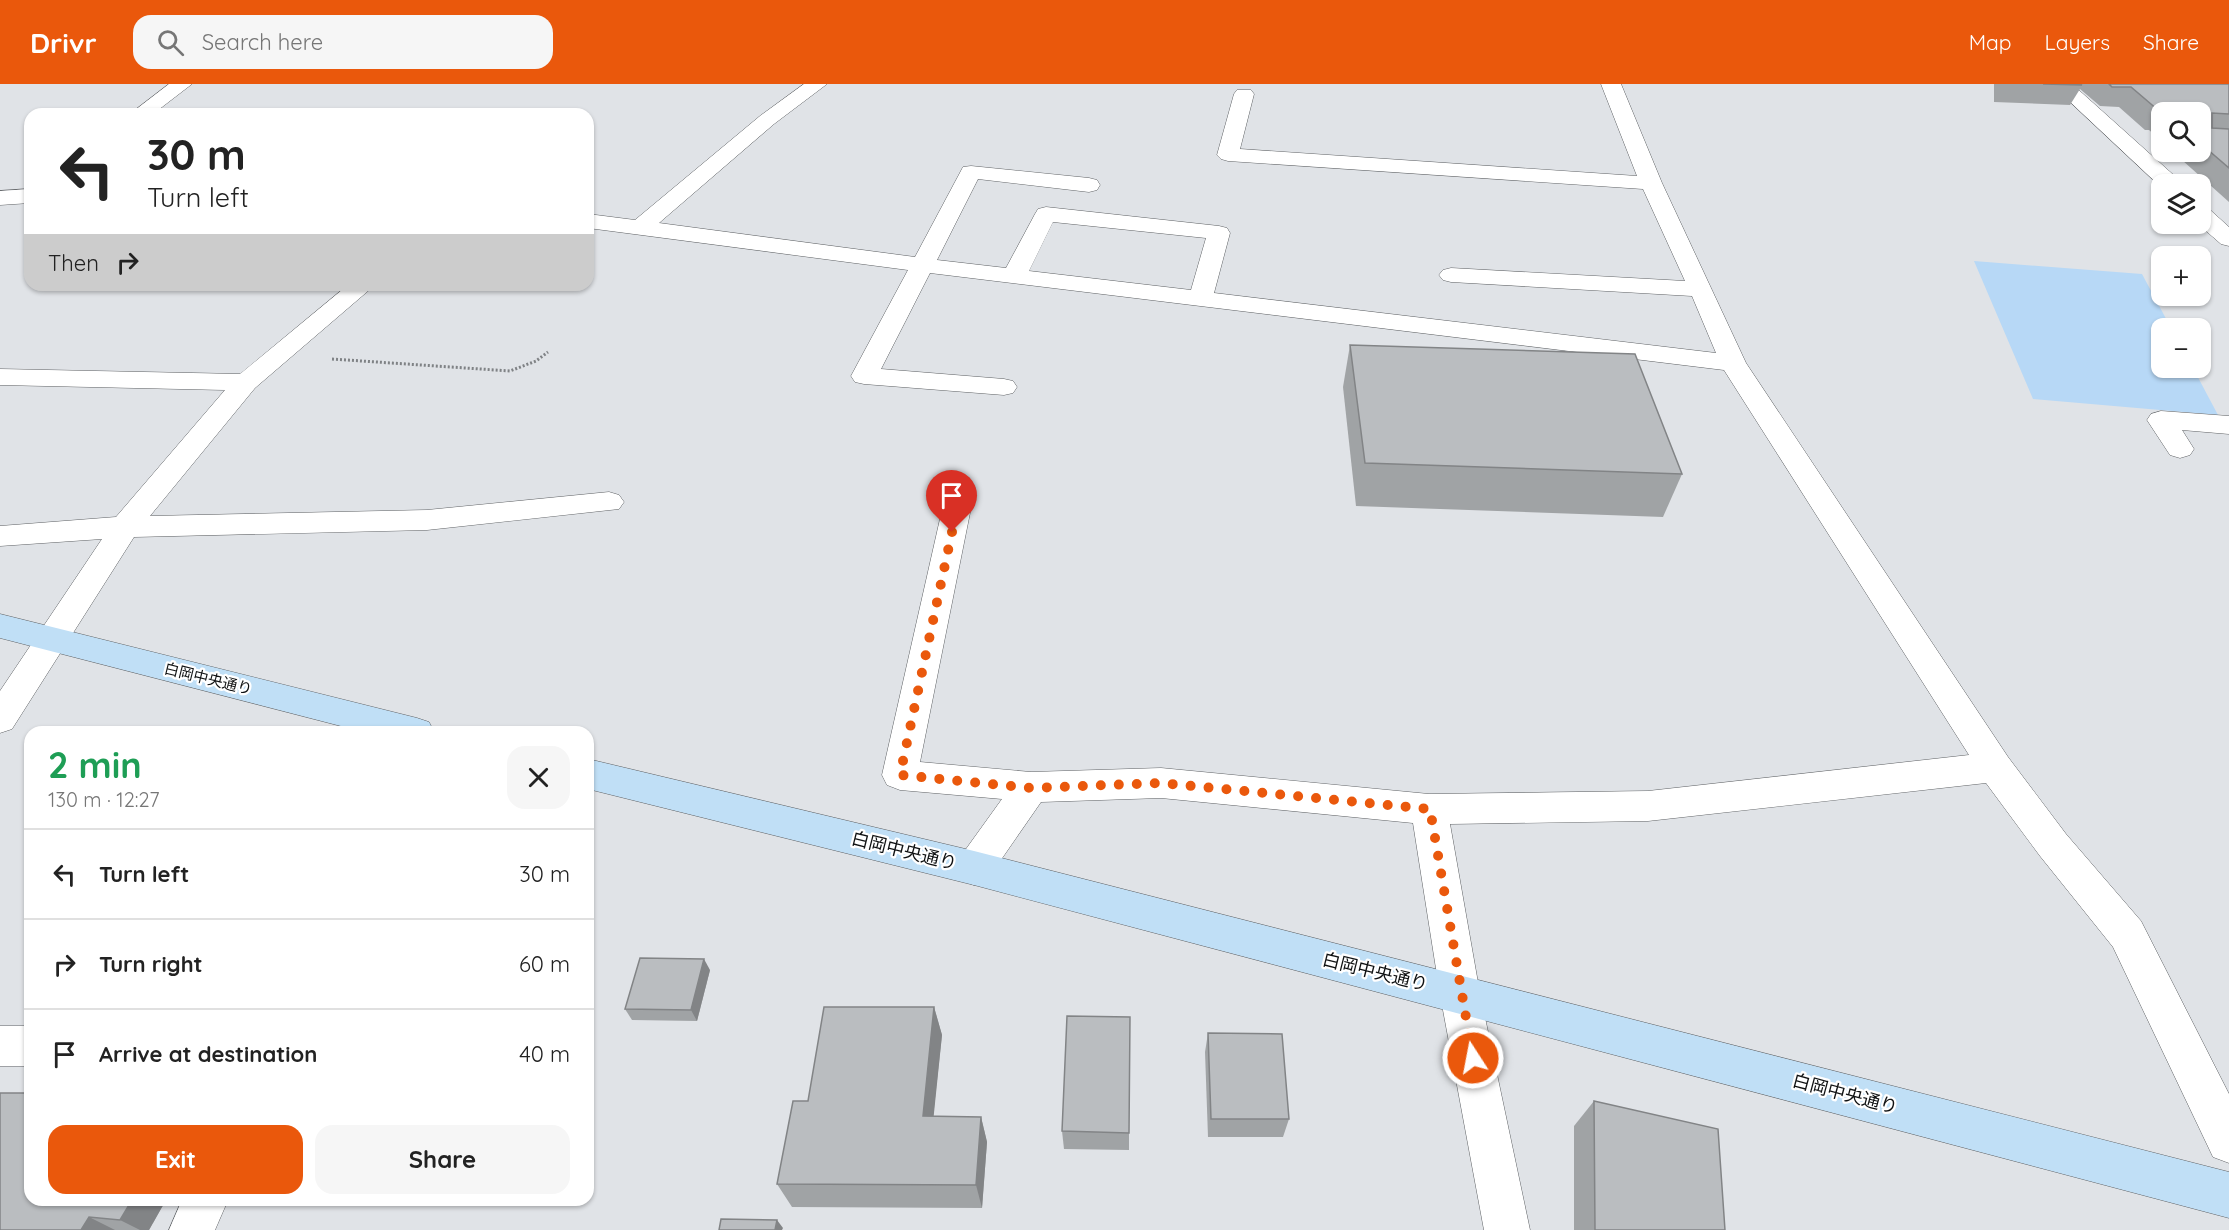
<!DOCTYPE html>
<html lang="en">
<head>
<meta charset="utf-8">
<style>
  body { margin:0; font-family:Quicksand,"Noto Sans JP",sans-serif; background:#f6f6f6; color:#222; height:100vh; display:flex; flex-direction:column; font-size:22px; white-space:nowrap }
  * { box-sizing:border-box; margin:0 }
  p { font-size:20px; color:#767676 }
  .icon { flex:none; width:33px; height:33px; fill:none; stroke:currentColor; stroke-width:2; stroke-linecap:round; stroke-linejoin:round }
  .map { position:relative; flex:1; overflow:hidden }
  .details { position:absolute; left:24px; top:642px; width:570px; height:480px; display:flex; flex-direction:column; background:#fff; border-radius:18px; box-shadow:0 2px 4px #0004 }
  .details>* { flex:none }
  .top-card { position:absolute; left:24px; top:24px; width:570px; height:183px; border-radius:18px; box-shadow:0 2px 4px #0004; background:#fff; color:#222; overflow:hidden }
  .controls { position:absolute; left:2151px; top:18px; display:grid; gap:12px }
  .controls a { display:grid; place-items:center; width:60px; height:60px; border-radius:12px; background:#fff; box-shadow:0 2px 4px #0004; font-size:30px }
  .pin { position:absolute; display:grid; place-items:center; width:51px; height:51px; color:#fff; margin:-62px -26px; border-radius:50% 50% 50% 0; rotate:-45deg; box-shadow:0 0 6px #0007 }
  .pin .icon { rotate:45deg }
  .me { position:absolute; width:66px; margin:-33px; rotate:349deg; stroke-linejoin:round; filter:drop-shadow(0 0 4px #0008) }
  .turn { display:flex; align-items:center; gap:21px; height:126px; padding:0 24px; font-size:27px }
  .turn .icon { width:78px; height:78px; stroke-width:2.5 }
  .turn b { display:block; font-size:42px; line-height:51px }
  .then { display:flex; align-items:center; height:57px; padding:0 24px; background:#0003; gap:12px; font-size:22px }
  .round { display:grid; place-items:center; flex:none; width:63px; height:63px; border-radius:18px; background:#f6f6f6 }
  .head { display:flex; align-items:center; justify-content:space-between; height:102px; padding:0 24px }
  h1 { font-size:36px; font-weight:700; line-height:45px; color:#1e9e55 }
  .button { display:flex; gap:12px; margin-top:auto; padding:12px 24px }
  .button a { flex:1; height:69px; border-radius:18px; background:#ea580c; color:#fff; font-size:24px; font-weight:700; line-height:69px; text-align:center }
  .button a+a { background:#f6f6f6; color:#222 }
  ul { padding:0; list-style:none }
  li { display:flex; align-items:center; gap:18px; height:90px; padding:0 24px; border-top:2px solid #e0e0e0 }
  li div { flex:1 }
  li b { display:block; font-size:22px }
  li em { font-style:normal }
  header { display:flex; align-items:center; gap:36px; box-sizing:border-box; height:84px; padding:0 30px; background:#ea580c; color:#fff }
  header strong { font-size:28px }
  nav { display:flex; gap:33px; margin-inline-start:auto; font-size:21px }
  .search { width:420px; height:54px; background:#f6f6f6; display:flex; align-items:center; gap:15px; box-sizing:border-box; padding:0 21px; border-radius:18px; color:#767676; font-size:22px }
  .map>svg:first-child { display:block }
  .green { fill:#b7d8f6 }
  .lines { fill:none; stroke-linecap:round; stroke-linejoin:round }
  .street-casing { stroke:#5e6164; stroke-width:1 }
  .secondary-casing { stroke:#5e6164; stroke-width:1 }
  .path { stroke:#7f8285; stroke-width:3; stroke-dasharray:2 2; stroke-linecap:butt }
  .street { fill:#fff; fill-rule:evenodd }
  .secondary { fill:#c0dff6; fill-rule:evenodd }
  .wall { fill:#a0a3a5 }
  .shaded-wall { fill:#828486 }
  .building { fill:#babdc0; stroke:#828486; stroke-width:1.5 }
  .route { stroke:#ea580c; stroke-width:10; stroke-dasharray:0 18 }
  .labels { text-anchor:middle; stroke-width:4.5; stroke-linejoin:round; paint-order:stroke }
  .street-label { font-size:15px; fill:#0f1112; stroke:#fff }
  .near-street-label { font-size:18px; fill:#0f1112; stroke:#fff }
</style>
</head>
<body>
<header>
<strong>Drivr</strong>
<div class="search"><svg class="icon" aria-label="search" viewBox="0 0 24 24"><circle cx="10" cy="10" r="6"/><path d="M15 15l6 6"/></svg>Search here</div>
<nav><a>Map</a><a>Layers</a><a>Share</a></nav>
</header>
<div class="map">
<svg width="2229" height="1146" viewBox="0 0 2229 1146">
  <rect width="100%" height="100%" fill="#e0e3e7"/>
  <polygon class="green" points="1974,177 2142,190 2171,244 2162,244 2162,284 2193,284 2218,331 2033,315"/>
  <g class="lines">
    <g class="street-casing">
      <g id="street">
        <polygon points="169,0 192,0 153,30 130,30"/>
        <path d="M804 0H827L774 40 659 139 915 173 963 83 971 82 1089 94 1097 96 1100 101 1097 106 1089 108 978 95 937 176 1006 184 1035 130 1038 125 1046 123 1219 142 1227 144 1230 149 1214 209 1716 269 1692 212 1451 198 1443 196 1439 191 1443 186 1451 184 1685 197 1643 105 1228 77 1221 75 1217 71 1234 10 1237 6H1251L1254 10 1240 65 1637 92 1601 0H1621L1662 99 1746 279 2008 673 2066 750 2141 837 2229 1010V1079L2213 1073 2113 863 2040 772 1986 699 1648 737 1450 740 1480 910 1530 1146H1484L1440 910 1413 739 1161 714 1041 718 987 796 974 801 961 796 955 784 961 772 1002 715 900 706 887 701 882 691 947 404 951 397 961 394 971 397 975 404 920 678 1031 688 1161 684 1429 710 1648 707 1969 671 1724 286 930 189 881 285 1004 295 1013 297 1017 303 1013 309 1004 311 864 300 855 298 851 292 908 186 588 144V130L635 136 760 32ZM1053 138 1206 154 1191 206 1029 187Z"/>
        <polygon points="2051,0 2072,0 2178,95 2181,100 2162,100 2162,104"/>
        <polygon points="30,105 30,119 0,121 0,107"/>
        <polygon points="2200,122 2208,124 2229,143 2229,162 2221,160 2198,140 2200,140"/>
        <polygon points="348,201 375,201 255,304 150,432 427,426 609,408 619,411 624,418 619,425 427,446 134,453 12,645 0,649 0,607 102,455 0,462 0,442 116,433 225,306 0,301 0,285 240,290"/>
        <polygon points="2161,327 2229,332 2229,350 2182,346 2194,365 2190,371 2180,374 2170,371 2147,336 2151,330"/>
        <rect x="0" y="942" width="30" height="40"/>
        <polygon points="182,1116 228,1116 215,1146 169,1146"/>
      </g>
    </g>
    <g class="secondary-casing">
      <g id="secondary">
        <polygon points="0,530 417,634 429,638 434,648 364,648 0,554"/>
        <polygon points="588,675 974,767 2229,1088 2229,1134 974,801 588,705"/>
      </g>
    </g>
    <polyline class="path" points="332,275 510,287 536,277 548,268"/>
    <use href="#street" class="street"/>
    <use href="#secondary" class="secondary"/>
  </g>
  <g class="wall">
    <polygon points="1994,0 2229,0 2229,118 2173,68 2200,68 2200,28 2162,28 2162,57 2149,46 2145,46 2119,23 2100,22 2080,5 2070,21 1994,18"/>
    <polygon points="1350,261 1682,390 1663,433 1356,422 1343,303"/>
    <polygon points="710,886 697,937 632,936 625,925"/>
    <polygon points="934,923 942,951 933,1033 981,1033 987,1058 982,1124 792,1123 777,1100"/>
    <polygon points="1208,949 1289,1035 1283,1053 1208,1053 1205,968"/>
    <polygon points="1594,1017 1725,1146 1574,1146 1574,1042"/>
    <polygon points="1062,1047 1129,1049 1129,1066 1064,1065"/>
    <polygon points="30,1116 166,1116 149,1146 0,1146"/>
  </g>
  <g class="shaded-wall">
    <polygon points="704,875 710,886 697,937 691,926"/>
    <polygon points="934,923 942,951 931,1058 923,1032"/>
    <polygon points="981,1033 987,1058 982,1124 976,1101"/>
    <polygon points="132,1116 166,1116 149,1146 140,1146 120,1136"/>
    <polygon points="89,1133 115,1146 81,1146"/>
    <polygon points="777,1136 783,1144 782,1146 775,1146"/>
  </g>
  <g class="building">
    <polygon points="2043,0 2080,0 2082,1"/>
    <polygon points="2109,0 2229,0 2229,30 2212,29 2212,44 2229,45 2229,84 2200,59 2200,28 2165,28 2162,26 2158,26 2131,3 2112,3"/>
    <polygon points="1350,261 1635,270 1682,390 1365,379"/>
    <polygon points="640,874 704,875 691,926 625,925"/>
    <polygon points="824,923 934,923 923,1032 981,1033 976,1101 777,1100 793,1017 808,1017"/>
    <polygon points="1067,932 1130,933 1129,1049 1062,1047"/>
    <polygon points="1208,949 1282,950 1289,1035 1211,1035"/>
    <polygon points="0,1009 30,1009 30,1116 132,1116 120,1136 89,1133 81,1146 0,1146"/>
    <polygon points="1594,1017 1718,1045 1725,1146 1595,1146"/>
    <polygon points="721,1135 777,1136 775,1146 719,1146"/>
  </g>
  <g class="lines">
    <polyline class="route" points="952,448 900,691 1031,704 1161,699 1430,725 1473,974"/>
  </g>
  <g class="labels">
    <g class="street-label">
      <text transform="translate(208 595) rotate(14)" y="5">白岡中央通り</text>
    </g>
    <g class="near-street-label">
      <text transform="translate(904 767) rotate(14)" y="6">白岡中央通り</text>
      <text transform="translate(1375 888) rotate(14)" y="6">白岡中央通り</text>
      <text transform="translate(1845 1010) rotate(15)" y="6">白岡中央通り</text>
    </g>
  </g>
</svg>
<div class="controls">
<a><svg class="icon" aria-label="search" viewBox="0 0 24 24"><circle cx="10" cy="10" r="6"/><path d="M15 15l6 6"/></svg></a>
<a><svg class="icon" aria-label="layers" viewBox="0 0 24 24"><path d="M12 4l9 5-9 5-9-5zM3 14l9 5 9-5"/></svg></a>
<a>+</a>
<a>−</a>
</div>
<div class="pin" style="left:952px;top:448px;background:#d93025"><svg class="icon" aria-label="arrive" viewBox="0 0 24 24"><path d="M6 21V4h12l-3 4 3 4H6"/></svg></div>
<svg class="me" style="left:1473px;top:974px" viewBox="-20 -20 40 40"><circle r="17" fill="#ea580c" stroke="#fff" stroke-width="3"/><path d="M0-11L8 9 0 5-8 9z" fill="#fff"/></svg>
<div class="top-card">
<div class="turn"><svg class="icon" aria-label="left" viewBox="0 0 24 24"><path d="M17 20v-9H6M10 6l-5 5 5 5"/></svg><div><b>30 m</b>Turn left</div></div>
<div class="then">Then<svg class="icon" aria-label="right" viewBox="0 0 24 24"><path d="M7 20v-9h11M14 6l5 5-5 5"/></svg></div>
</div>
<section class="details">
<div class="head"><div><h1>2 min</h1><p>130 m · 12:27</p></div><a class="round"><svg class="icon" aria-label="close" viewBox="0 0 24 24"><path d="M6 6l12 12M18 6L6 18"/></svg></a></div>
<ul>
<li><svg class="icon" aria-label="left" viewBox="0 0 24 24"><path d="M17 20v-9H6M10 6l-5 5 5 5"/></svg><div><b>Turn left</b></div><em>30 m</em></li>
<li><svg class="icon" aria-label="right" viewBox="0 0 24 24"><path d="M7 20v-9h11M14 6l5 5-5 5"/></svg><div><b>Turn right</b></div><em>60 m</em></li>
<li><svg class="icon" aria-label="arrive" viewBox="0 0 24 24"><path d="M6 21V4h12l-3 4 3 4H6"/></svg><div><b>Arrive at destination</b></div><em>40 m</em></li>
</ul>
<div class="button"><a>Exit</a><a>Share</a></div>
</section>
</div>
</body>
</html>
